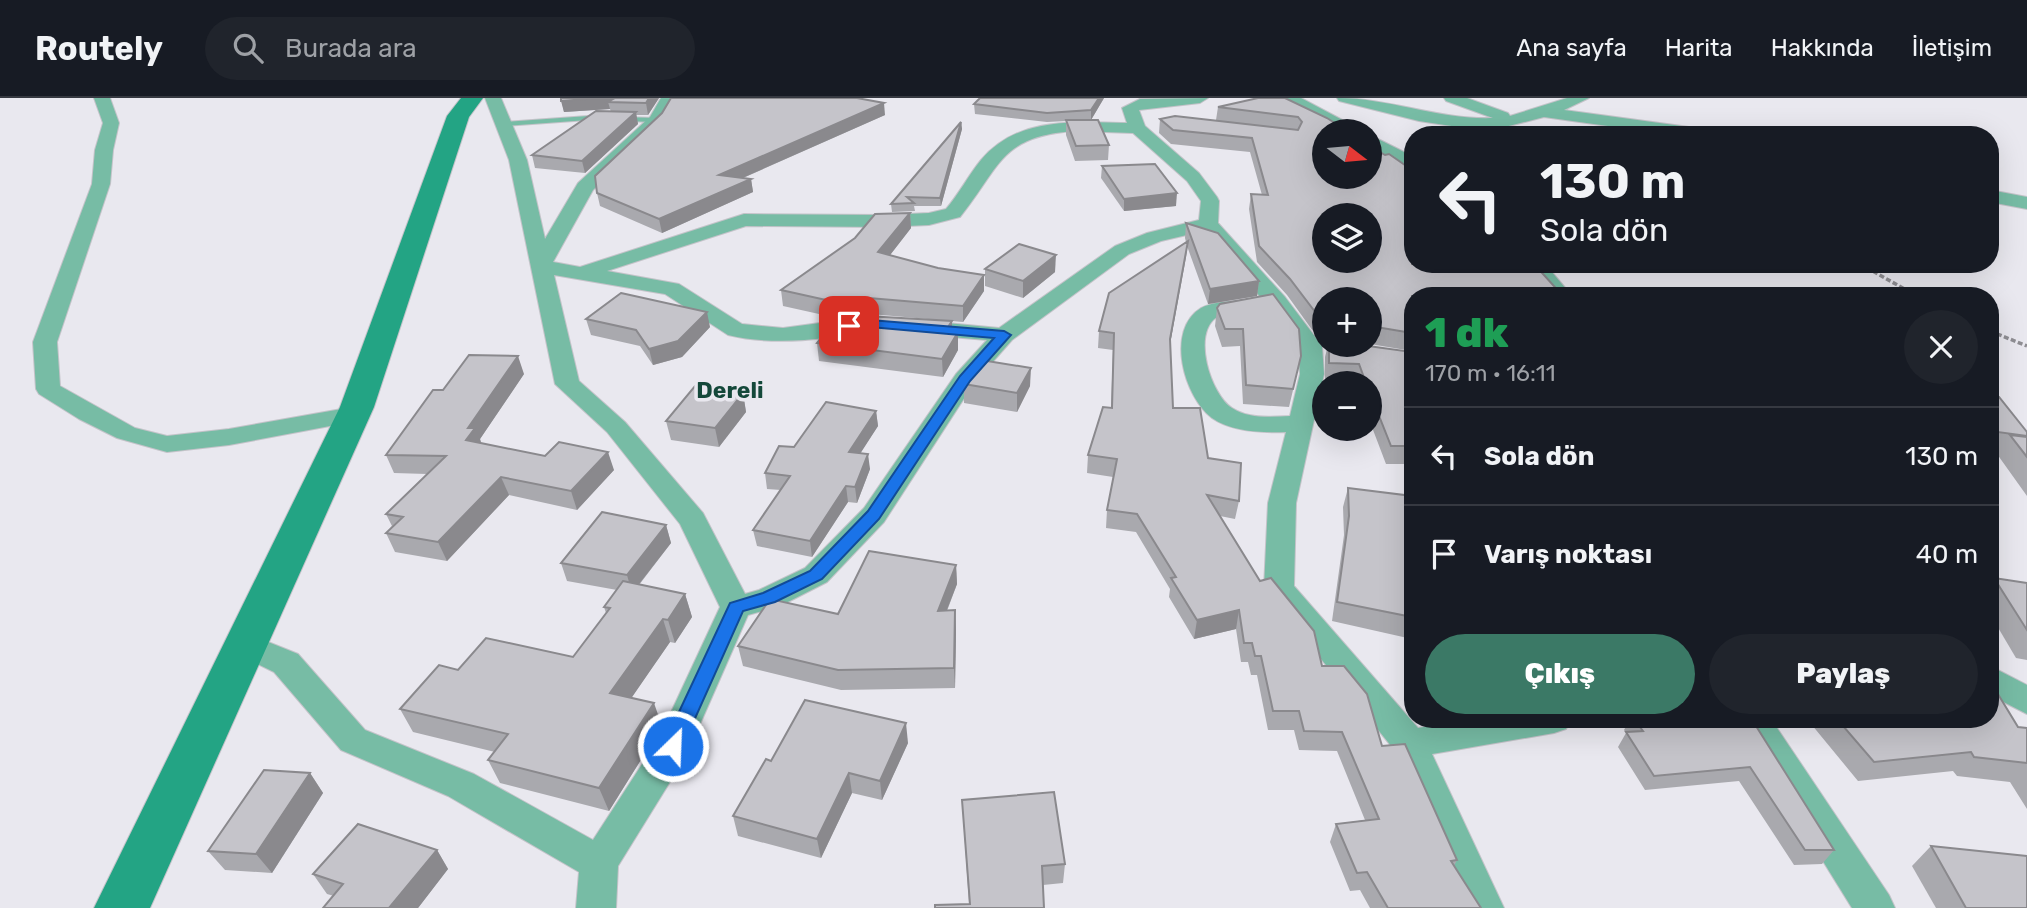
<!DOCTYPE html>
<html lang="tr">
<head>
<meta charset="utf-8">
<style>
  body { margin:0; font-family:Rubik,sans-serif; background:#20242c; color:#f1f3f6; height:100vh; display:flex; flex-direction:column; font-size:26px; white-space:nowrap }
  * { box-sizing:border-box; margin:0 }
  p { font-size:23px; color:#9ea1a6 }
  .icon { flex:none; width:38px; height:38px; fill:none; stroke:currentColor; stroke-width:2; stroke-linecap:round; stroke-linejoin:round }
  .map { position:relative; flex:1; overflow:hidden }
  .drawer { position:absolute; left:1404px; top:189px; width:595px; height:441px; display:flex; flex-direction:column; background:#171b24; border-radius:28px; box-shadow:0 7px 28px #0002 }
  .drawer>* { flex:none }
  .banner { position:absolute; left:1404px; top:28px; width:595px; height:147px; border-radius:28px; box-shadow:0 7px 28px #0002; background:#171b24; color:#f1f3f6; overflow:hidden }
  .needle { width:46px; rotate:106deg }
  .tools { position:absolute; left:1312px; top:21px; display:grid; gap:14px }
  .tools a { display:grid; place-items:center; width:70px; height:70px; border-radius:50%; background:#171b24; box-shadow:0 7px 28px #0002; font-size:35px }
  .pin { position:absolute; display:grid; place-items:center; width:60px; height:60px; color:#fff; margin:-30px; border-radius:14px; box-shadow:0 4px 10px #0006 }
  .me { position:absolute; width:77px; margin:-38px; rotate:24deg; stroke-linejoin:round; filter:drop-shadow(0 0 5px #0008) }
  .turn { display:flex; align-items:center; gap:24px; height:147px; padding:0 21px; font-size:32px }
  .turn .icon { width:91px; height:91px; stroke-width:2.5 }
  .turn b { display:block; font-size:49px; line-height:60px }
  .round { display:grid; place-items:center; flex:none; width:74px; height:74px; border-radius:37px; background:#20242c }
  .head { display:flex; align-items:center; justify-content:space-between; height:119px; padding:0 21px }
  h1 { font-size:42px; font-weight:800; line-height:52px; color:#1e9e55 }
  .primary-button { display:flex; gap:14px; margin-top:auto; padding:14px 21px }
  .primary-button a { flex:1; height:80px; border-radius:42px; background:#3b7966; color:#fff; font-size:28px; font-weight:800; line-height:80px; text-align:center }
  .primary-button a+a { background:#20242c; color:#f1f3f6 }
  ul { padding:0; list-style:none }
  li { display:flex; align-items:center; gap:21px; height:98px; padding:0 21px; border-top:2px solid #363941 }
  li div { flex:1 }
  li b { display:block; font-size:26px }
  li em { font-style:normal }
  header { display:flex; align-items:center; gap:42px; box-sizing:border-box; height:98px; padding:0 35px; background:#171b24; border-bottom:2px solid #363941 }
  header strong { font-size:33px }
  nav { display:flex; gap:38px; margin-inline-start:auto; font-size:24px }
  .search { width:490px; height:63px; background:#20242c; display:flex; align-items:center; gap:18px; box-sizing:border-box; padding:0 24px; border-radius:38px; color:#9ea1a6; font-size:26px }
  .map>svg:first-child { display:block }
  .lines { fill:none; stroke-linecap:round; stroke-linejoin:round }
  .lane-casing { stroke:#c4c3c9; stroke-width:2 }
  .street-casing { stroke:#c4c3c9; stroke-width:2 }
  .secondary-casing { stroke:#c4c3c9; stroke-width:2 }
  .path { stroke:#8f8e93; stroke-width:3.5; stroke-dasharray:5 2.5; stroke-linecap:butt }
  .lane { fill:#77bca5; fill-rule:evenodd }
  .street { fill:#77bca5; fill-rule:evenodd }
  .secondary { fill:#23a484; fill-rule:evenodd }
  .wall { fill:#a9a9ae }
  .shaded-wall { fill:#8a898d }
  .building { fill:#c5c4ca; stroke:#8a898d; stroke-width:2; fill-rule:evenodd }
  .route { fill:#1a73e8; stroke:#114b97; stroke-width:2 }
  .labels { text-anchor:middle; stroke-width:7; stroke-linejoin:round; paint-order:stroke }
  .quarter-label { font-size:23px; font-weight:bold; fill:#14483a; stroke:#e9e8ef }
</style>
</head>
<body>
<header>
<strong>Routely</strong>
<div class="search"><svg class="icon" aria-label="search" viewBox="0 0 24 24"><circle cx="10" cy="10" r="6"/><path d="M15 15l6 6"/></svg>Burada ara</div>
<nav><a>Ana sayfa</a><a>Harita</a><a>Hakkında</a><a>İletişim</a></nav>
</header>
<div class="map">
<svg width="2027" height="810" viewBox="0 0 2027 810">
  <rect width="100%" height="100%" fill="#e9e8ef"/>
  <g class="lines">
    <g class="lane-casing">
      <polygon id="lane" points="588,18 657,20 661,22 657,24 588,22 503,28 499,26 503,24"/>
    </g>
    <g class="street-casing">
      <g id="street">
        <polygon points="94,0 110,0 119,25 113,52 110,86 57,244 60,288 135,330 167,338 229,331 353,309 362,312 366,317 362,322 229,347 167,354 117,340 79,321 39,296 36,291 33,244 92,86 95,52 103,25"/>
        <path d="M485 0H501L527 62 545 141 578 85 650 19 661 0H677L663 25 593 92 553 164 580 169 744 116 885 117 929 115 946 111C959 96 968 78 981 62 1018 18 1075 24 1127 25L1122 10 1140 1 1208 0 1200 5 1139 12 1145 28 1199 75 1217 99 1219 103 1218 125 1285 199 1322 248 1324 276 1296 405 1294 488 1418 630 1472 621H1571L1566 631 1554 635 1432 656 1504 810H1464L1396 654 1264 490 1268 405 1286 334C1262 335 1232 334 1212 320 1184 299 1165 232 1201 210 1210 205 1223 204 1233 203 1242 202 1251 201 1260 203L1263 208 1260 213C1247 216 1229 213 1217 219 1191 235 1211 297 1232 310 1249 321 1270 319 1290 318L1300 276 1298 248 1269 209 1204 133 1161 143 1129 156 1012 242 974 285 884 424 827 484 780 508 748 517 686 658 618 768 616 810H576L579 774 448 698 341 652 274 574 235 555 230 547 235 539 246 535 298 556 365 632 474 676 593 742 659 640 720 509 680 426 607 334 555 286 509 62ZM1075 33 1133 35 1187 83 1201 103 1199 122 1147 135 1115 148 999 230 915 222 907 224 904 229 907 234 915 236 987 242 956 276 864 410 805 470 759 492 745 496 703 415 625 324 579 283 554 177 665 196 728 237C774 248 826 242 872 231L875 226 872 221 864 219 783 230 742 226 679 186 607 173 746 128 885 129 929 127 960 119C1001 68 1000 38 1075 33Z"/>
        <polygon points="1281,0 1301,0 1363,33 1343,33"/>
        <path d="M1337 0C1390 0 1439 22 1493 20L1446 3 1444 0H1467L1508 15 1510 18 1567 0H1589L1564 12 1711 32 1719 37H1672L1544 19 1505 29H1458L1419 23 1339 3Z"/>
        <polygon points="1370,37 1412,58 1412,70 1370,49"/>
        <polygon points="1990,92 2027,99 2027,111 1990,104"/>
        <polygon points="1524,166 1545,166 1572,198 1549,198"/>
        <polygon points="1990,568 2027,587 2027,616 1990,597"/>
        <polygon points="1735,621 1771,621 1889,797 1895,810 1852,810"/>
      </g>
    </g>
    <g class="secondary-casing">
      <polygon id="secondary" points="461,0 483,0 469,19 374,309 150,810 94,810 340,309 447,18"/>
    </g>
    <g class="path">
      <polyline points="1860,166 1917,198"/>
      <polyline points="1990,233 2027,248"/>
    </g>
    <use href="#lane" class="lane"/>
    <use href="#street" class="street"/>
    <use href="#secondary" class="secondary"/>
  </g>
  <g class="wall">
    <polygon points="561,0 659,0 648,17 636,17 638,26 585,75 535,70 532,57 611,14 610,11 564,14"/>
    <polygon points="980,0 1104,0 1091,22 1109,47 1108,62 1075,63 1066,37 1066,23 1047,24 975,16 974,6"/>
    <polygon points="1218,9 1327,20 1412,198 1412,253 1370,246 1370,201 1325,201 1325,241 1318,240 1287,197 1257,164 1249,111 1251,96 1262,97 1250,54 1171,46 1159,35 1160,21 1216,22"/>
    <polygon points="662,15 885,17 743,80 751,81 753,94 662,135 600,108 597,95"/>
    <polygon points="961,24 962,31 941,108 914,108 915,113 892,114 891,106"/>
    <polygon points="1102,68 1176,108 1124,113 1101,80"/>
    <polygon points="910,115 911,130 890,157 938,170 984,177 984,193 963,224 870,216 837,220 783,208 781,192"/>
    <polygon points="1186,125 1259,183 1257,198 1208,206 1187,148 1170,246 1173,310 1239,403 1235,421 1220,418 1260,483 1382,648 1457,762 1454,768 1481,810 1370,810 1360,792 1350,793 1330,744 1336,726 1365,722 1337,653 1299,652 1294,632 1268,632 1257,577 1251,577 1248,564 1241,564 1236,531 1194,541 1169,499 1170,491 1136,434 1106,430 1107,412 1113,379 1087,375 1088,357 1111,310 1113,252 1098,250 1099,233 1186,144 1185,140"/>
    <polygon points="985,171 1055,174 1023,200 985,188"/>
    <polygon points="1217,210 1301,258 1289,309 1243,306 1240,248 1222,249 1215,228"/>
    <polygon points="586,221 710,229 682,259 653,267 640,248 591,237"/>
    <polygon points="952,233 958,234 958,252 943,279 819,263 817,245"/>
    <polygon points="1328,247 1361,247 1412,254 1412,366 1386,366 1370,324 1370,285 1356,285 1355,283 1325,282 1325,259"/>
    <polygon points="524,276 480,341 481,345 614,372 577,412 509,397 447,463 395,454 386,435 392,428 386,416 427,376 394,375 386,357 443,292"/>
    <polygon points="964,286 1030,288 1017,314 964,305"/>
    <polygon points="743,295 746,314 719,349 671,342 666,323"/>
    <polygon points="1990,297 2027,334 2027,398 1997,356 1998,355 1990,354"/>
    <polygon points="876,313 878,328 860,355 870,371 857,405 848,404 812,459 757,448 753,432 781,392 767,391 765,375 794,349"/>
    <polygon points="1348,390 1412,398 1412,541 1332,523 1344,437 1343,409"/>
    <polygon points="666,427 671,445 639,487 685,496 692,519 675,545 670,544 631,600 662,628 609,713 500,685 488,662 495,654 413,634 400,611 458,572 573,559 606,515 604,509 617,492 567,483 561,465"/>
    <polygon points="956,467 957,486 947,513 955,512 956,532 955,590 841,592 743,568 738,548 838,516"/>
    <polygon points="1994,480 2027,485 2027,562 2016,560 1990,516 1990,485"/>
    <polygon points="1630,621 1739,621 1834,752 1822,766 1794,767 1739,683 1645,692 1618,649 1626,635 1624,632"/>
    <polygon points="1807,621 1990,621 2018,629 2027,630 2027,711 2010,684 1957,678 1953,673 1858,683"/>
    <polygon points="908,645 882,702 852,695 821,760 738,738 733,718 771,663"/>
    <polygon points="310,675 323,695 272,775 225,772 208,753"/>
    <polygon points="962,702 1065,766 1063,785 1043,787 969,806"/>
    <polygon points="1931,748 2027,810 1936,810 1912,768"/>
    <polygon points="437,752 448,771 418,810 323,810 334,798 327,796 313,776"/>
  </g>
  <g class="shaded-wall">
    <polygon points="599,0 617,0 608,4 610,11 564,14 561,3"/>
    <polygon points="649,0 659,0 648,17 646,5"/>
    <polygon points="1099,0 1104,0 1091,22 1091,12"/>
    <polygon points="884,5 885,17 722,89 719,77"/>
    <polygon points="636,14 638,26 585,75 582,63"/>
    <polygon points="961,24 962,31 941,108 940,100"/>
    <polygon points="751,81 753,94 662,135 659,121"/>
    <polygon points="1177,95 1176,108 1124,113 1124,101"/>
    <polygon points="910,115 911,130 880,170 878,154"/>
    <polygon points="1188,143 1186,159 1168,257 1170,241"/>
    <polygon points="1056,157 1055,174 1023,200 1023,183"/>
    <polygon points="984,177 984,193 963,224 963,208"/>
    <polygon points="1259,183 1257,198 1208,206 1210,191"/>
    <polygon points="869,200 870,216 837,220 835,204"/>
    <polygon points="707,214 710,229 682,259 653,267 649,251"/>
    <polygon points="952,223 952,241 946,232"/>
    <polygon points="958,234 958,252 943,279 942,261"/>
    <polygon points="518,258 524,276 480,341 482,348 466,342 468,330"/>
    <polygon points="1031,270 1030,288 1017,314 1017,295"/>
    <polygon points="743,295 746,314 719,349 715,330"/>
    <polygon points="876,313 878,328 851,370 849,354"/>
    <polygon points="608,354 614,372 577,412 571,393"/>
    <polygon points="868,356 870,371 857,405 855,389"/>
    <polygon points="501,379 509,397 447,463 438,444"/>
    <polygon points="846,388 848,404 812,459 810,443"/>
    <polygon points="666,427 671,445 632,495 627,477"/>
    <polygon points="956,467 957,486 939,532 938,513"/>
    <polygon points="685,496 692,519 675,545 668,522"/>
    <polygon points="955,512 956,532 955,590 954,570"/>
    <polygon points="1239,512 1236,531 1194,541 1197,522"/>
    <polygon points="663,521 670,544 619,618 610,595"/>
    <polygon points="654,605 662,628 609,713 599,690"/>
    <polygon points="906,625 908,645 882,702 880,683"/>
    <polygon points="310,675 323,695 272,775 256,756"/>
    <polygon points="849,675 852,695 821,760 817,741"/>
    <polygon points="437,752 448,771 418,810 389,810"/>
  </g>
  <g class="building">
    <polygon points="561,0 599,0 561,3"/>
    <polygon points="615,0 649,0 646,5 608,4"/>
    <polygon points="671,0 857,0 884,5 719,77 751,81 659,121 597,95 595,78 662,15"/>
    <polygon points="980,0 1099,0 1091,12 1047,15 974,6"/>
    <path d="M1258 0H1285L1327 20 1347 33H1325V79H1370V48L1385 57 1389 56 1412 72V166H1534L1563 198H1412V235L1370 228V201H1325V224L1322 223 1290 181 1259 148 1251 96 1268 97 1252 40 1173 32 1160 21 1175 18 1298 32 1302 24 1298 19 1218 9ZM1325 117H1370V163H1325Z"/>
    <polygon points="596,13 636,14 582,63 532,57"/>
    <polygon points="1066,22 1098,22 1109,47 1076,48"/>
    <polygon points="961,24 940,100 907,99 914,105 891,106"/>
    <polygon points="1155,66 1177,95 1124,101 1102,68"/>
    <polygon points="910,115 878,154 938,170 984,177 963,208 869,200 835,204 781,192 855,140 875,116"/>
    <polygon points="1186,125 1218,135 1259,183 1210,191"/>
    <polygon points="1188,143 1170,241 1173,310 1200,310 1208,360 1241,365 1239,403 1207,397 1260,483 1271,480 1314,533 1322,568 1344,568 1367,596 1382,648 1405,646 1457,762 1451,763 1481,810 1388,810 1367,774 1357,775 1336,726 1379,721 1342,634 1304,633 1299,613 1273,613 1261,558 1255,558 1252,545 1244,545 1239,512 1197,522 1171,480 1176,479 1137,416 1107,412 1117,361 1088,357 1103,309 1112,310 1114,235 1099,233 1109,195"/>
    <polygon points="1019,146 1056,157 1023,183 985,171"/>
    <polygon points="621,195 707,214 678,243 649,251 636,232 586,221"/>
    <polygon points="1273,196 1299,231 1301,258 1293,291 1246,287 1243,231 1225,231 1217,210 1220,206"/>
    <polygon points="866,218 952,223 946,232 958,234 942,261 817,245 836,221"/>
    <polygon points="1329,247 1361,247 1412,254 1412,348 1391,348 1370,295 1370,285 1366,285 1359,266 1329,265"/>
    <polygon points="469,257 518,258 468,330 475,330 466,342 545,358 559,344 608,354 571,393 501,379 438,444 386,435 403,419 386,416 446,358 386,357 433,292 443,292"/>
    <polygon points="981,262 1031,270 1017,295 964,286"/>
    <polygon points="695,288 743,295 715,330 666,323"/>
    <polygon points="1990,297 1999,299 2027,334 2027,338 1990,333"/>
    <polygon points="826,304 876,313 849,354 868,356 855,389 846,388 810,443 753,432 790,378 765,375 779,348 794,349"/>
    <polygon points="2010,337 2027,339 2027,359"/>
    <polygon points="1348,390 1412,398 1412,519 1337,504 1349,418"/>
    <polygon points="602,414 666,427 627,477 561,465"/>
    <polygon points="869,453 956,467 938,513 955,512 954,570 838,572 738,548 770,501 838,516"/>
    <polygon points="1994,480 2027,485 2027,532"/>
    <polygon points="623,483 685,496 668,522 663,521 610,595 654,605 599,690 488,662 508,636 400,611 439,567 458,572 486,540 573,559 610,510 604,509"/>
    <polygon points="1990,583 2018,629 2027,630 2027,665 1974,659 1971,654 1874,664 1837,621 1990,621"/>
    <polygon points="805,602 906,625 880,683 849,675 817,741 733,718 766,661 771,663"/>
    <polygon points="1634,621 1739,621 1746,629 1756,628 1834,752 1805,752 1750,669 1654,678 1626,634 1643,633"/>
    <polygon points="264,672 310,675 256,756 208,753"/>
    <polygon points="1054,694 1065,766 1042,768 1044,810 935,810 935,807 970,806 962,702"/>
    <polygon points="358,726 437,752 389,810 323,810 343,786 313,776"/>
    <polygon points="1931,748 2027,758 2027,810 1966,810"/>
  </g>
  <polygon class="route" points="870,222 1004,233 1011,237 970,283 879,421 822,481 775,504 743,513 680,654 673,657 666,654 663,648 730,505 763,495 810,473 868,413 960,278 994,240 870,229 849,232 842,228 849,225"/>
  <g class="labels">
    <g class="quarter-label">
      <text x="730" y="300">Dereli</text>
    </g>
  </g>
</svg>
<div class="tools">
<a><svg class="needle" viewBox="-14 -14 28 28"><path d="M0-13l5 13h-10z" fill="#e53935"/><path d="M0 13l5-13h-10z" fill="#9ea1a6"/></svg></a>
<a><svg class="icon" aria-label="layers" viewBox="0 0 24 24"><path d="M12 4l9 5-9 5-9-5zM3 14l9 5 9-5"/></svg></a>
<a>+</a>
<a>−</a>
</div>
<div class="pin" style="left:849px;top:228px;background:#d93025"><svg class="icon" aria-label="arrive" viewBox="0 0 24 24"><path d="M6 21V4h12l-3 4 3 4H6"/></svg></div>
<svg class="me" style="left:673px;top:648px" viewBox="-20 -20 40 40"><circle r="17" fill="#1a73e8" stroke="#fff" stroke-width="3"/><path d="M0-11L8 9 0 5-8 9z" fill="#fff"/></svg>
<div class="banner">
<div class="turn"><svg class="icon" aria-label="left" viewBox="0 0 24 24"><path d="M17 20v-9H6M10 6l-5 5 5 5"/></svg><div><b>130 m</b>Sola dön</div></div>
</div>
<section class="drawer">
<div class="head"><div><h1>1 dk</h1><p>170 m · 16:11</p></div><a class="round"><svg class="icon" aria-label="close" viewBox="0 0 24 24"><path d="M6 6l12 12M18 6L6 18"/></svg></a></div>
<ul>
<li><svg class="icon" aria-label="left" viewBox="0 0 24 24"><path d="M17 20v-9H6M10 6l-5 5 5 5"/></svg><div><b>Sola dön</b></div><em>130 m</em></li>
<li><svg class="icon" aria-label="arrive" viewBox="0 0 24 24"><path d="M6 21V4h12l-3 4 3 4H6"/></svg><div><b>Varış noktası</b></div><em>40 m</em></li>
</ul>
<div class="primary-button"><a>Çıkış</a><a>Paylaş</a></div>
</section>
</div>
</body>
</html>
